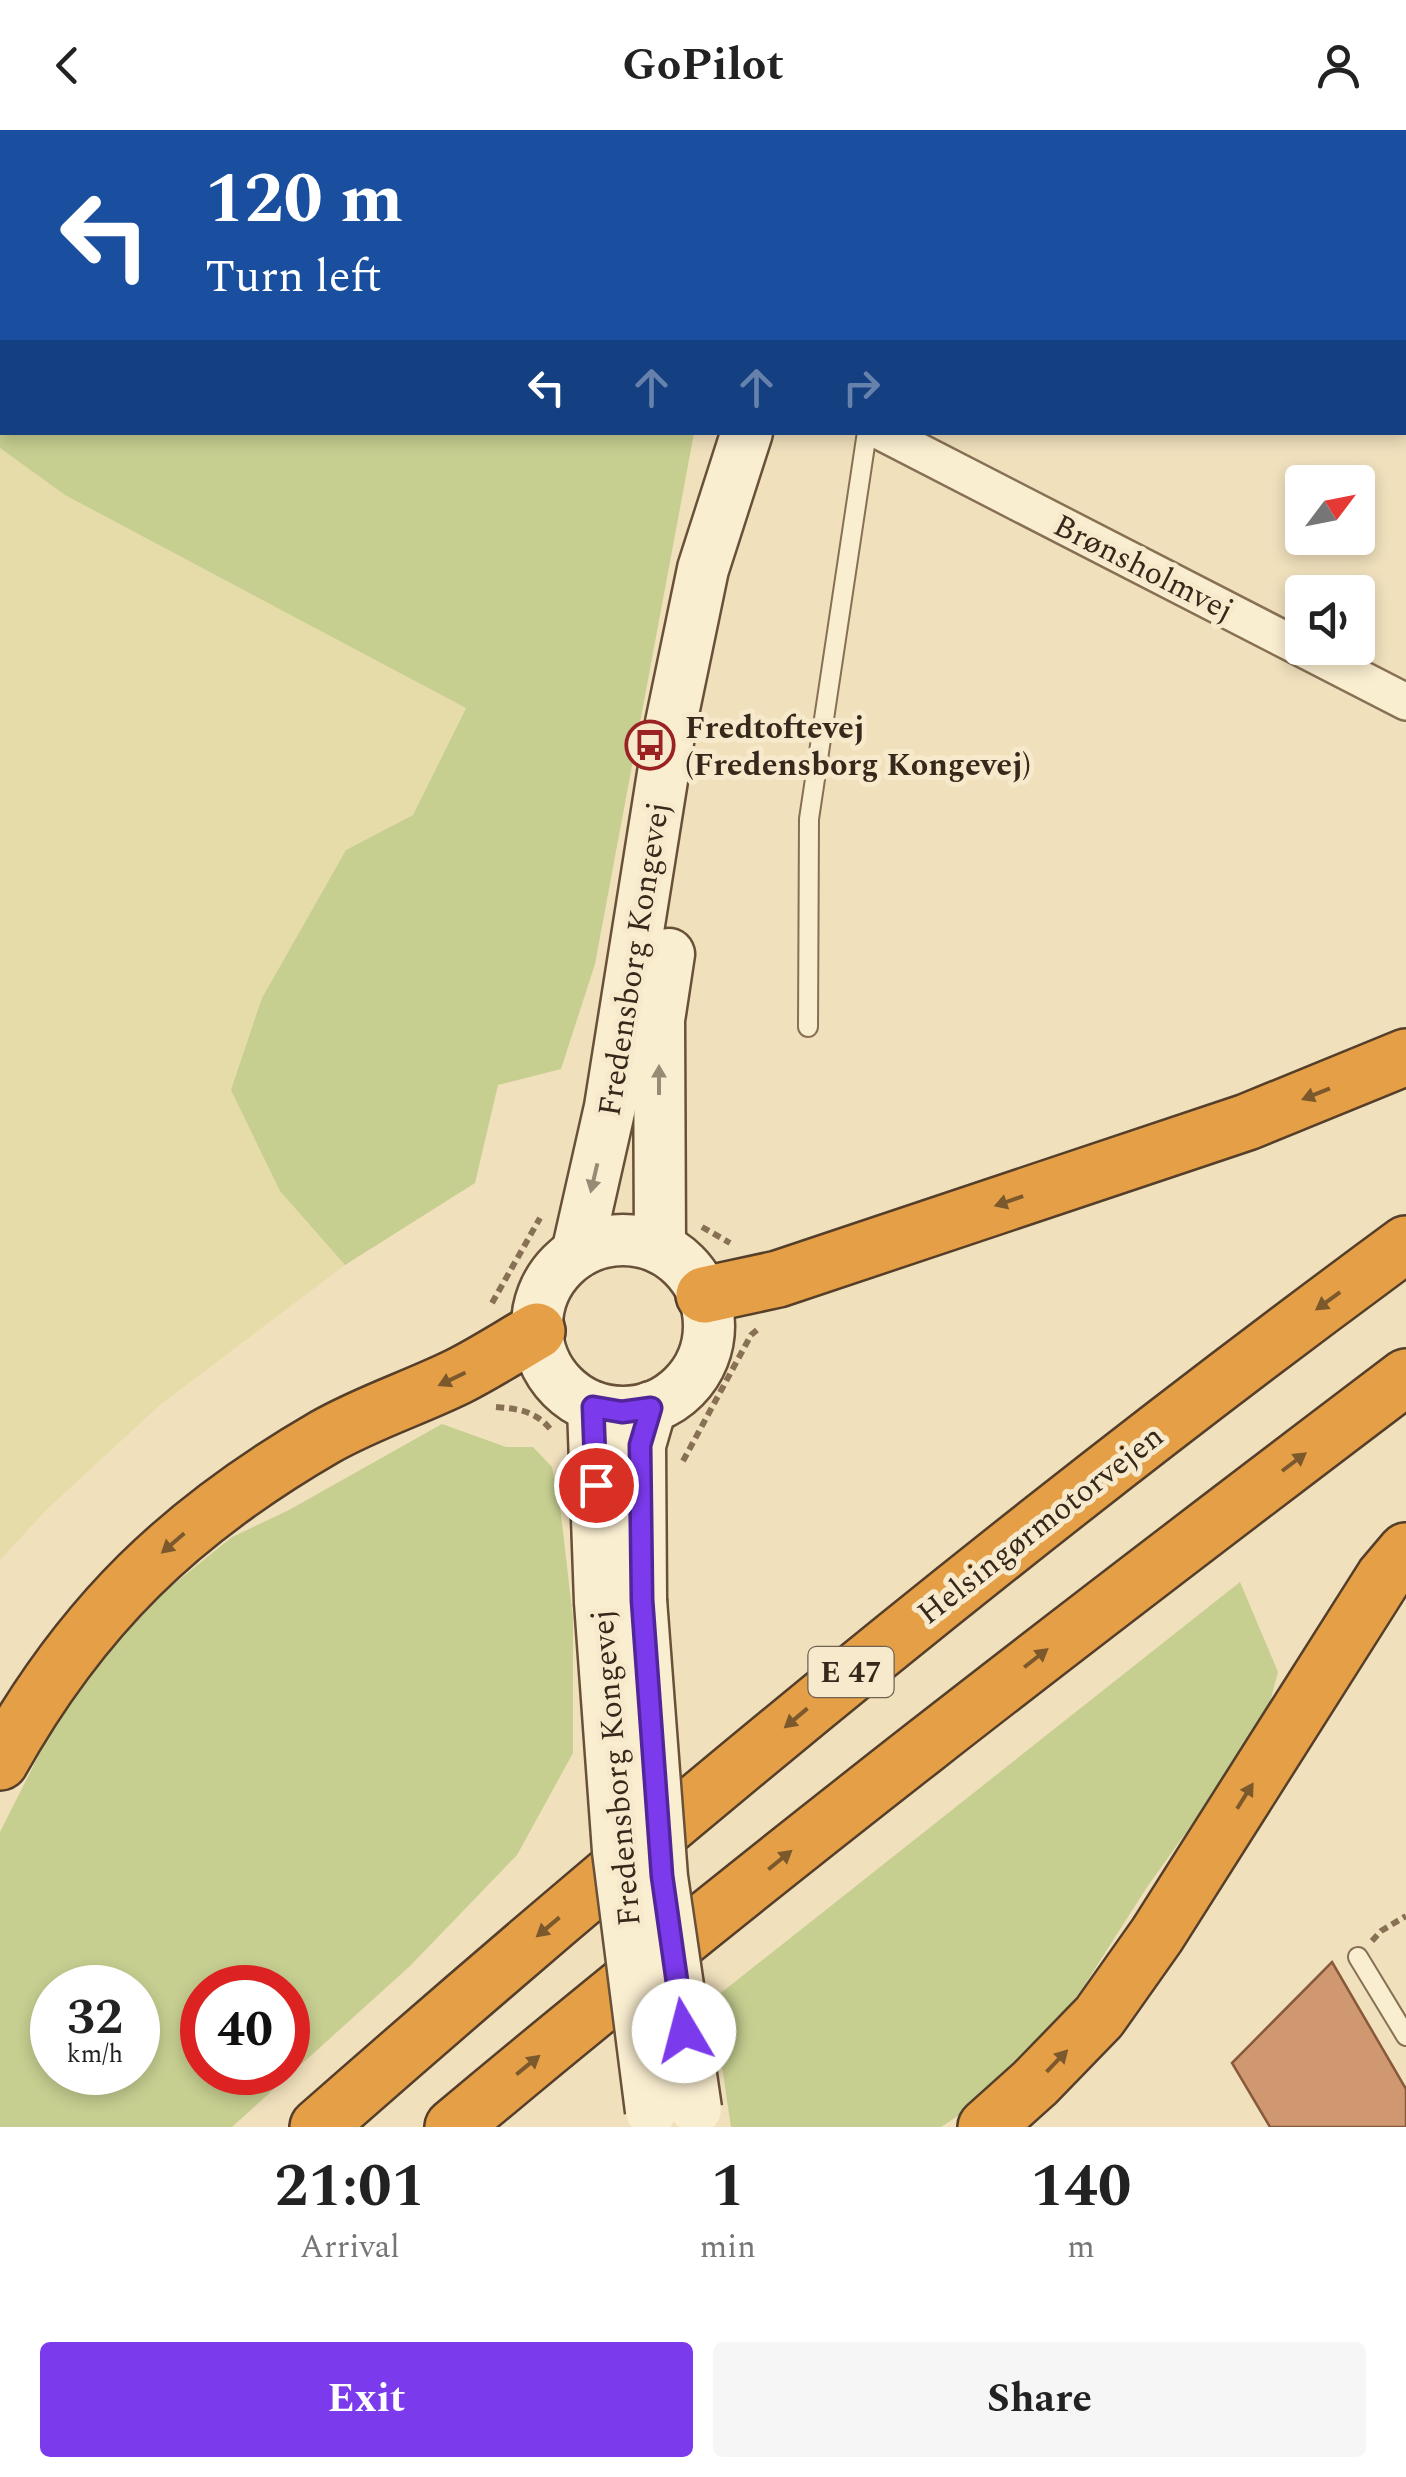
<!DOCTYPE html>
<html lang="en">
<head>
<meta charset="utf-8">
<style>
  body { margin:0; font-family:Spectral,serif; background:#f6f6f6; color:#222; height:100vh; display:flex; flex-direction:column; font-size:38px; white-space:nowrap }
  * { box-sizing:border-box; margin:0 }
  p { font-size:32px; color:#767676 }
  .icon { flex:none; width:55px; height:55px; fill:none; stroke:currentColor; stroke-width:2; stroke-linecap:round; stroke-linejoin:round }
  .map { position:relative; height:1997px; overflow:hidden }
  .panel { display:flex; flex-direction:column; background:#fff; flex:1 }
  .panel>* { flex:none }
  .banner { position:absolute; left:0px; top:0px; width:1408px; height:305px; box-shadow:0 5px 15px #0003; background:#1a4fa0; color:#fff; overflow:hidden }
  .needle { width:65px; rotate:58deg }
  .controls { position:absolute; left:1285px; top:335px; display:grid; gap:20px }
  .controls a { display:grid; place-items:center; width:90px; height:90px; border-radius:10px; background:#fff; box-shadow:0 5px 15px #0003; font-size:50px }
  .speed { position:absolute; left:30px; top:1835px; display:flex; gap:20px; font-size:50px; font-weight:700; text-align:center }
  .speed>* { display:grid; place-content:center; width:130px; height:130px; border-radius:50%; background:#fff; box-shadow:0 5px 15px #0003; line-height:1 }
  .speed small { font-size:25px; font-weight:400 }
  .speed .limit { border:15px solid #d22; background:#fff; color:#111 }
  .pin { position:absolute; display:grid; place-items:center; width:85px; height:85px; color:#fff; margin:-42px; border:5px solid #fff; border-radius:50%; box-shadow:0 2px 10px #0007 }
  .me { position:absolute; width:110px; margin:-55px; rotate:352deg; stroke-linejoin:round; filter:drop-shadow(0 0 8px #0008) }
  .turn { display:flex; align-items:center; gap:35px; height:210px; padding:0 40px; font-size:45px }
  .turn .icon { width:130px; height:130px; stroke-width:2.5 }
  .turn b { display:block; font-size:70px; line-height:85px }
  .lanes { display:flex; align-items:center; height:95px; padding:0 40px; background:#0003; justify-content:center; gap:50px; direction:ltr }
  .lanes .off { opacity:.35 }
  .eta { display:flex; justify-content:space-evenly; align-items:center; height:170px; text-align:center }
  .eta b { font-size:60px; font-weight:700; line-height:70px }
  .primary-button { display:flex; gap:20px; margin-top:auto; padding:20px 40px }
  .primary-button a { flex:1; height:115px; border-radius:10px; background:#7c3aed; color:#fff; font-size:40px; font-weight:700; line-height:115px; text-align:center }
  .primary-button a+a { background:#f6f6f6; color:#222 }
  header { display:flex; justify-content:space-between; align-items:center; height:130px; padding:0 40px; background:#fff; font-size:45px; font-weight:700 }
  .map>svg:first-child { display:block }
  .farmland { fill:#e6dca9 }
  .green { fill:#c6ce90; fill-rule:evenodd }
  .building { fill:#d09870; stroke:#88593a; stroke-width:2.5 }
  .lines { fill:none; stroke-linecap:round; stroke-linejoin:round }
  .lane-casing { stroke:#887055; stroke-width:22 }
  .street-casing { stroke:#887055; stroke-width:40 }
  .secondary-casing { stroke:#695139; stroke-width:55 }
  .highway-casing { stroke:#553e2a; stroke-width:60 }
  .path { stroke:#887055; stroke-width:6; stroke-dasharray:8 5; stroke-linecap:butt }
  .lane { stroke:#faeed0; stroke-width:18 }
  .street { stroke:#faeed0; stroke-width:35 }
  .secondary { stroke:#faeed0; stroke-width:50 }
  .highway { stroke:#e5a047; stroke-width:55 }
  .secondary-bridge-casing { stroke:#695139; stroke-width:55; stroke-linecap:butt }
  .secondary-bridge { stroke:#faeed0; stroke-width:50 }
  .oneway { fill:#988b76 }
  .oneway2 { fill:#7c582d }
  .route-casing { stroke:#51269a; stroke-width:25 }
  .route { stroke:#7c3aed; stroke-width:18 }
  .labels { text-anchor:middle; stroke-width:10; stroke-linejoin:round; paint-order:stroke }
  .shield { fill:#f7eacc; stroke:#706250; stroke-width:2.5 }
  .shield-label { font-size:30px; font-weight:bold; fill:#36281b }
  .street-label { font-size:32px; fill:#36281b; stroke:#f7eacc }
  .poi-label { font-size:32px; font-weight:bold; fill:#36281b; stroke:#f7eacc; text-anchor:start }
</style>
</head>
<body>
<header><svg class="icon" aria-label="back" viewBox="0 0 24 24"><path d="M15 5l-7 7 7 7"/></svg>GoPilot<svg class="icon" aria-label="person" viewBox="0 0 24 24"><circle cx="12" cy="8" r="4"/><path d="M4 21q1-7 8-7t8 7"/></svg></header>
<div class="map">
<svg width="1406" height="1997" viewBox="0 0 1406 1997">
  <rect width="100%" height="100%" fill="#f0e0bc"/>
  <polygon class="farmland" points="0,318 65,365 466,577 413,685 346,720 262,868 280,1061 345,1135 161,1274 46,1380 0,1430"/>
  <g class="green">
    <polygon points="0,0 378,2 2,2 2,302 694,303 595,834 561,939 498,955 475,1053 345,1135 280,1061 231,960 262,868 346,720 413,685 466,578 65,365 0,318"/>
    <path d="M442 1294 506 1317H533L552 1337 561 1384 573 1489V1623L517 1725 410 1836 232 1997H0V1702L56 1591 143 1479 232 1407 289 1380ZM52 1858H138V1942H52ZM202 1858H288V1942H202Z"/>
    <polygon points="1240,1452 1278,1542 1264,1594 1147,1757 1082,1859 1008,1953 941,1997 731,1997 712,1870"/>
  </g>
  <polygon class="building" points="1332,1832 1406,1959 1406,1997 1270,1997 1232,1933"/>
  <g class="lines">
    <g class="lane-casing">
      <g id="lane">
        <polyline points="808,897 809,689 867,302"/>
        <polyline points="1358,1827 1406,1906"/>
      </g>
    </g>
    <g class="street-casing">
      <g id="street">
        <polyline points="424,0 428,2"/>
        <polyline points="881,302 1406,572"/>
      </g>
    </g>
    <g class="secondary-casing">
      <g id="secondary">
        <polyline points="833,2 834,0"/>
        <circle cx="623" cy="1196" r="86"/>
        <polyline points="660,1118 659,890 669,824"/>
        <polyline points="577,1123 610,977 671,593 703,439 747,302"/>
        <polyline points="593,1277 600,1472"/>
        <polyline points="641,1470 640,1315 651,1277"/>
      </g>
    </g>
    <g class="highway-casing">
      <g id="highway">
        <polyline points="704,1165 778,1149 1247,992 1406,927"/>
        <path d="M0 1632C82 1485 180 1391 325 1307 367 1283 414 1268 457 1247 485 1233 511 1216 537 1201"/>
        <path d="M318 1997C669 1688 1029 1391 1406 1114"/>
        <path d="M453 1997C763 1737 1084 1491 1406 1247"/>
        <polyline points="986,1997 1035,1953 1099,1887 1157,1805 1384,1447 1406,1421"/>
      </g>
    </g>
    <g class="path">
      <polyline points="702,1097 730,1113"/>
      <polyline points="492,1173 540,1088"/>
      <path d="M496 1277C519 1279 536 1281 551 1300"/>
      <polyline points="683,1331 751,1205 758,1199"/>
      <polyline points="1372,1811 1381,1801 1406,1786"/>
    </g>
    <use href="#lane" class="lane"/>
    <use href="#street" class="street"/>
    <use href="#secondary" class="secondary"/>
    <use href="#highway" class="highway"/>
    <g class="secondary-bridge-casing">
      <g id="secondary-bridge">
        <polyline points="641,1470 662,1747 696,1979"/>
        <polyline points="600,1472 618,1721 651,1981"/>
      </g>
    </g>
    <use href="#secondary-bridge" class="secondary-bridge"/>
  </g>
  <defs><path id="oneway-solid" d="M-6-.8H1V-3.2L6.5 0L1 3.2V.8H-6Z" transform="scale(2.5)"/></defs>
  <g class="oneway">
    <use href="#oneway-solid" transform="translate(659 950) rotate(-90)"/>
    <use href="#oneway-solid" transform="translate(594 1048) rotate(103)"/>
  </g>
  <g class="oneway2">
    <use href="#oneway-solid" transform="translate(1316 964) rotate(158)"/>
    <use href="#oneway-solid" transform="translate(1009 1071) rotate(161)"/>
    <use href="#oneway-solid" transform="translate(1328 1171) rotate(144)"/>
    <use href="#oneway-solid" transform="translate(452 1249) rotate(154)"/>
    <use href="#oneway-solid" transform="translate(1294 1332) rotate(-37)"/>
    <use href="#oneway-solid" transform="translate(173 1413) rotate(139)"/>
    <use href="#oneway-solid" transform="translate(1036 1528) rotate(-38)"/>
    <use href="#oneway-solid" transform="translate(796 1588) rotate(140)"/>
    <use href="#oneway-solid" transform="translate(1245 1666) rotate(-58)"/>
    <use href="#oneway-solid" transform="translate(780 1730) rotate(-39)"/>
    <use href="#oneway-solid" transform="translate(548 1797) rotate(140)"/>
    <use href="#oneway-solid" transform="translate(1057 1931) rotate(-46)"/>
    <use href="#oneway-solid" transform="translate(528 1935) rotate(-39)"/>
  </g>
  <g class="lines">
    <g class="route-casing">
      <polyline id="route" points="596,1355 593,1277 622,1282 651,1278 640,1315 642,1470 662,1746 684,1901"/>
    </g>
    <use href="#route" class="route"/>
  </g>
  <defs>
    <g id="bus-ring" transform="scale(2.5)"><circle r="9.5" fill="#f7eacc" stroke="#9a2223" stroke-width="1.5"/><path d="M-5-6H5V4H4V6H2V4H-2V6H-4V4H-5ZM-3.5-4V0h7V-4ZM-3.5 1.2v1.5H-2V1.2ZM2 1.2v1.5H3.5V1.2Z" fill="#9a2223"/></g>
  </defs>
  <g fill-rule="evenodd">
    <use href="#bus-ring" x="650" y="615"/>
  </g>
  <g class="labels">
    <rect class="shield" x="808.5" y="1517" width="85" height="50" rx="8"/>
    <g class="shield-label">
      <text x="851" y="1552">E 47</text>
    </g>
    <g class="street-label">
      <text transform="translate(1144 437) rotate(27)" y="11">Brønsholmvej</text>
      <text transform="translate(633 829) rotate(-81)" y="11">Fredensborg Kongevej</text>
      <text transform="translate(1040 1394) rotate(-38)" y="11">Helsingørmotorvejen</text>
      <text transform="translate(615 1638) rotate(-95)" y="11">Fredensborg Kongevej</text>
    </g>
    <g class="poi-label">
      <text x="685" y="608">Fredtoftevej<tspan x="685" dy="37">(Fredensborg Kongevej)</tspan></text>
    </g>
  </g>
</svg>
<div class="controls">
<a><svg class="needle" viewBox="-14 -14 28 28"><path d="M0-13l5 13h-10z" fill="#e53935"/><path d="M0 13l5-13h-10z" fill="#767676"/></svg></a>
<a><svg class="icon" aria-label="sound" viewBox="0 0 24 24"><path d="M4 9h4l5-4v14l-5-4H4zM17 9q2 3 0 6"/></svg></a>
</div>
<div class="speed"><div>32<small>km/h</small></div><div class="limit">40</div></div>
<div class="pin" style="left:596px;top:1355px;background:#d93025"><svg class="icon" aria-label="arrive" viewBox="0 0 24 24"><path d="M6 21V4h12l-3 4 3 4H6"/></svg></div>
<svg class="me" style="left:684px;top:1901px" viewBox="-20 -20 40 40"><circle r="19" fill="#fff"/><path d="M0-13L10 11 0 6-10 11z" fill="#7c3aed"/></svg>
<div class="banner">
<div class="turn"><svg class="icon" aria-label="left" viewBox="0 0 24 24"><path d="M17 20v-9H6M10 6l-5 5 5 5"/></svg><div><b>120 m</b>Turn left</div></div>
<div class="lanes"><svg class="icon" aria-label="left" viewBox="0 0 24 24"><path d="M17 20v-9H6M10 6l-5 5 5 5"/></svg><svg class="icon off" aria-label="ahead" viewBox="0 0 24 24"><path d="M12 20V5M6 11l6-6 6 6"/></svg><svg class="icon off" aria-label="ahead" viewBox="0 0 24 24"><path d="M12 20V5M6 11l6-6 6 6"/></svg><svg class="icon off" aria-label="right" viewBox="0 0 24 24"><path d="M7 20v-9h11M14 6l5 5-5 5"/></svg></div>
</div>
</div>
<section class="panel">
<div class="eta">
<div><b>21:01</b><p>Arrival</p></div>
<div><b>1</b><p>min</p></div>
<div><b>140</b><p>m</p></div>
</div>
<div class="primary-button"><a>Exit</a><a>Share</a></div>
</section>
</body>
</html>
